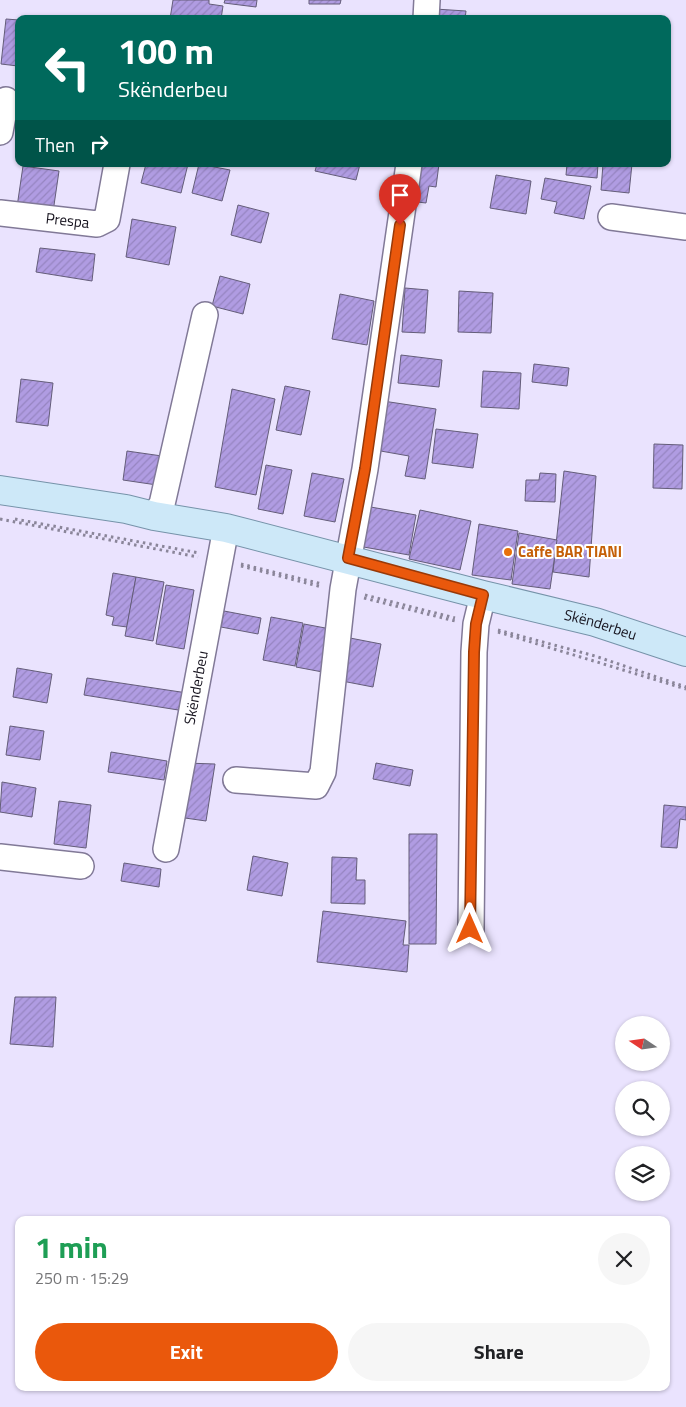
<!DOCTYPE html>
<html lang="en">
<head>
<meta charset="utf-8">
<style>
  body { margin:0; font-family:"Titillium Web",sans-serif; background:#f6f6f6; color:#202124; height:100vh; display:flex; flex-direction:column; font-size:19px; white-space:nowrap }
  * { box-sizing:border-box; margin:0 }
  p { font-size:16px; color:#757577 }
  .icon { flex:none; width:28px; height:28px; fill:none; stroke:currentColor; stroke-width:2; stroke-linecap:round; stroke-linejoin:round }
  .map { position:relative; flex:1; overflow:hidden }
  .panel { position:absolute; left:15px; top:1216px; width:655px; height:175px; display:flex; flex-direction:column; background:#fff; border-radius:10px; box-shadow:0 1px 4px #0004 }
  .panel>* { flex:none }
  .top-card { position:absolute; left:15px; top:15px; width:656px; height:152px; border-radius:10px; box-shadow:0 1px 4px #0004; background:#00695c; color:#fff; overflow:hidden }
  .needle { width:32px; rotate:283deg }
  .buttons { position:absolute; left:615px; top:1016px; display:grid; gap:10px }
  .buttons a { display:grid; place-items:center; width:55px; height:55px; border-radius:50%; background:#fff; box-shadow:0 1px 4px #0004; font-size:25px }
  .pin { position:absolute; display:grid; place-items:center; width:42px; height:42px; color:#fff; margin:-51px -21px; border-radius:50% 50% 50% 0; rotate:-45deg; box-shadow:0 0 5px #0007 }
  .pin .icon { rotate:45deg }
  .me { position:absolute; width:55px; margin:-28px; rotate:0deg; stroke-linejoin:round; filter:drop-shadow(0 0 4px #0008) }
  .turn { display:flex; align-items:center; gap:18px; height:105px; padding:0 20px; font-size:22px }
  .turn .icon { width:65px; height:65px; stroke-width:2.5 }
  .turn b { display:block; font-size:35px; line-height:42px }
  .then { display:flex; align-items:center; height:48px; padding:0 20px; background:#0003; gap:10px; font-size:19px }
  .round { display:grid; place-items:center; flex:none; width:52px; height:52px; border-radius:26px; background:#f6f6f6 }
  .headline { display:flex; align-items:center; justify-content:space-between; height:85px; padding:0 20px }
  h1 { font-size:30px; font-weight:700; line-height:38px; color:#1e9e55 }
  .primary-button { display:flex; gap:10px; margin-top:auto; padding:10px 20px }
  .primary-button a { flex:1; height:58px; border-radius:30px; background:#ea580c; color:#fff; font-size:20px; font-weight:700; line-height:58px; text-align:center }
  .primary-button a+a { background:#f6f6f6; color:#202124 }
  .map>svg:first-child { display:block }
  .building { fill:url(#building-hatch); stroke:#645d79 }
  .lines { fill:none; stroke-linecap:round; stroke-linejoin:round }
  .minor-casing { stroke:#817997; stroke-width:28 }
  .major-casing { stroke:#7693a9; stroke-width:30 }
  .path { stroke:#8a8599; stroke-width:3; stroke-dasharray:2.5 4; stroke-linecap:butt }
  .minor { stroke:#fff; stroke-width:25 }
  .major { stroke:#cde8f8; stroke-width:28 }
  .route-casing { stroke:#983908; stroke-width:12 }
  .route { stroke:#ea580c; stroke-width:9 }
  .food-dot { fill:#e8710a; stroke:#fff; stroke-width:2 }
  .labels { text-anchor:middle; stroke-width:4; stroke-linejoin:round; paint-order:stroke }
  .street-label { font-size:15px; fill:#15121d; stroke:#fff }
  .food-label { font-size:15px; font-weight:bold; fill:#c56008; stroke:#fff; text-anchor:start }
</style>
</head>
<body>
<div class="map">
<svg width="686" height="1407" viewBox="0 0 686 1407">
  <defs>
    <pattern id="building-hatch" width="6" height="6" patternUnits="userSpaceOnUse" patternTransform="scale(1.25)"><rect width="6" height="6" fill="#b09ce2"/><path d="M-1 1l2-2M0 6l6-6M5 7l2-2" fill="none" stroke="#9685c1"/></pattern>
  </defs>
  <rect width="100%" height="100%" fill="#eae3fe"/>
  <g class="building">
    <polygon points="173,0 209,0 209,4 223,6 221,19 170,19"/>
    <polygon points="225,0 257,0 256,7 224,3"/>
    <polygon points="309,0 341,0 340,4 309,4"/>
    <polygon points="435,9 466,11 465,19 435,19"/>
    <polygon points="6,19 19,20 18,66 1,64"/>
    <polygon points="18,88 19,88 19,121 14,120"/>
    <polygon points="146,164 188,164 181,193 141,183"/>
    <polygon points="199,164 230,170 222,201 192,193"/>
    <polygon points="317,164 360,164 356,180 315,171"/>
    <polygon points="414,164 439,164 436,187 429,186 426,203 409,201"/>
    <polygon points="567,164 598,164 597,178 566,175"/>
    <polygon points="603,164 632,164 629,193 601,190"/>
    <polygon points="23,166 59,171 53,212 17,207"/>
    <polygon points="496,175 531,181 526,214 490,208"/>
    <polygon points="545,178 591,186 584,219 554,213 557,202 541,199"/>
    <polygon points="238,205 269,213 261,243 231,235"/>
    <polygon points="132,219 176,227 169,265 126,257"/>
    <polygon points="40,248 95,254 92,281 36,272"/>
    <polygon points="220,276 250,284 243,314 212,306"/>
    <polygon points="405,288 428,290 425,333 402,332"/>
    <polygon points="459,291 493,293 491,333 458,332"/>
    <polygon points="340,294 374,301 367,345 332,339"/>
    <polygon points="401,355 442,360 439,387 398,383"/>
    <polygon points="534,364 569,368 567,386 532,382"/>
    <polygon points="483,371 521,373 519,409 481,407"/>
    <polygon points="21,379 53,383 48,426 16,422"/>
    <polygon points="285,386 310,391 301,435 276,430"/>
    <polygon points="232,389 275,399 256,495 215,487"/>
    <polygon points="383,401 436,409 425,479 405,476 409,456 375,450"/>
    <polygon points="436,429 478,434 473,468 432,463"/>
    <polygon points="654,444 683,445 682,489 653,488"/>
    <polygon points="127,451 162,456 157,485 123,480"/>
    <polygon points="266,465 292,470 283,514 258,509"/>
    <polygon points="564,471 596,476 589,577 553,572"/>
    <polygon points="312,473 344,479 335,522 304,516"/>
    <polygon points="540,473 556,474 555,502 525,501 526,480 539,480"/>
    <polygon points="365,506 416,515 409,555 358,546"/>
    <polygon points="420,510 471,521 460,570 409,559"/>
    <polygon points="479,524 518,531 511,580 472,575"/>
    <polygon points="519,533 557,540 550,589 512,584"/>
    <polygon points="113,573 136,577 127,627 112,625 114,617 106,615"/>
    <polygon points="136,577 164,582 153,641 125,636"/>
    <polygon points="166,585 194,590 184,649 156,644"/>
    <polygon points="224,611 261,618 258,634 221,627"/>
    <polygon points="271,617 303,623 295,666 263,660"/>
    <polygon points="304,624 336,630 328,673 296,667"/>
    <polygon points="350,638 381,644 373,687 342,681"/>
    <polygon points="17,668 52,674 47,703 13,697"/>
    <polygon points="87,678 194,694 191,712 84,695"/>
    <polygon points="10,726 44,731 40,760 6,755"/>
    <polygon points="111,752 167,761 164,780 108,772"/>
    <polygon points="185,763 215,764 206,821 178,817"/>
    <polygon points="376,763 413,770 410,786 373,779"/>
    <polygon points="2,782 36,788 32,817 0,812"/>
    <polygon points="59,801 91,805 86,848 54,844"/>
    <polygon points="664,805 686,807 686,820 680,819 677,848 661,847"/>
    <polygon points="409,834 437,834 436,944 409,944"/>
    <polygon points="253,856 288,863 282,896 247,890"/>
    <polygon points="332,857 357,858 356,880 365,880 365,904 331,903"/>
    <polygon points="124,863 161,869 159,887 121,881"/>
    <polygon points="323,911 406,921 403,945 409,945 407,972 317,962"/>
    <polygon points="15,997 56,997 53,1047 10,1044"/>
  </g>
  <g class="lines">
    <g class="minor-casing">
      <g id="minor">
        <polyline points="426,19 427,0"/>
        <polyline points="0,132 6,100"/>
        <path id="s1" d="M0 213 97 224 107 219 117 164"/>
        <polyline points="611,217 686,227"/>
        <polyline points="154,516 162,504 205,315"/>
        <polyline points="236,780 316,786 323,772 343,589 365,469 409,164"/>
        <path id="s2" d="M166 849 226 528"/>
        <polyline points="0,857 81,866"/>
        <polyline points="471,929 474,652 476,624 483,595"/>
      </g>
    </g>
    <g class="major-casing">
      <g id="major">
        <path id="s3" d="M0 490 126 509 154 516 226 528 483 595 595 622 686 652"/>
      </g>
    </g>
    <g class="path">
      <polyline points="0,519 198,557"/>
      <polyline points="15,519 199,553"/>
      <polyline points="241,564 322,584"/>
      <polyline points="241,566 322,587"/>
      <polyline points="365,595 455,618"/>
      <polyline points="364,598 455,621"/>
      <polyline points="498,630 595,656 686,687"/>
      <polyline points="498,632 686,689"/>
    </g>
    <use href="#minor" class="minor"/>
    <use href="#major" class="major"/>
  </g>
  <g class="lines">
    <g class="route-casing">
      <polyline id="route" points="400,225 365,469 348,558 483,595 476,624 474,652 470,929"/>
    </g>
    <use href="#route" class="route"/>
  </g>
  <circle class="food-dot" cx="508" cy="552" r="5"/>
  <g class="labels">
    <g class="street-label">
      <text dy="5" stroke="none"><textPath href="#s1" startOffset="68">Prespa</textPath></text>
      <text dy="5" stroke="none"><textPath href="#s3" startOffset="616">Skënderbeu</textPath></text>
      <text dy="5" stroke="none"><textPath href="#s2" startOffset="164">Skënderbeu</textPath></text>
    </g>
    <g class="food-label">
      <text x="518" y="557">Caffe BAR TIANI</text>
    </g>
  </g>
</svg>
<div class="buttons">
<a><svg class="needle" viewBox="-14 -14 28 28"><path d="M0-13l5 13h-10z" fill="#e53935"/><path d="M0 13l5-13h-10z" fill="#757577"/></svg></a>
<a><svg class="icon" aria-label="search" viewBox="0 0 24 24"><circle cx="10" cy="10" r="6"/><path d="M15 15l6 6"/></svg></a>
<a><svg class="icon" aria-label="layers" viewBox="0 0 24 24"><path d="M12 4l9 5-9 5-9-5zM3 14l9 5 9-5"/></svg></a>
</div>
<div class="pin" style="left:400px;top:225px;background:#d93025"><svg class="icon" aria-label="arrive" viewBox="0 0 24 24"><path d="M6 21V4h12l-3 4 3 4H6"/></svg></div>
<svg class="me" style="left:470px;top:929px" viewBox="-20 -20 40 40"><path d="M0-17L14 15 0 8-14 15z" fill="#ea580c" stroke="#fff" stroke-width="4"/></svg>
<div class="top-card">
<div class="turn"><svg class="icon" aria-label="left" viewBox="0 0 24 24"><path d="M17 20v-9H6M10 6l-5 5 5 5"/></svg><div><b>100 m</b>Skënderbeu</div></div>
<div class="then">Then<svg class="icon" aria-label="right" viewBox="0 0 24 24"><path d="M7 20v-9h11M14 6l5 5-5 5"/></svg></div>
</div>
<section class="panel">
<div class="headline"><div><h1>1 min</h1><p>250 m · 15:29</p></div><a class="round"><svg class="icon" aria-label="close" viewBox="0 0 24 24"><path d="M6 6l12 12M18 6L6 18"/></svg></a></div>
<div class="primary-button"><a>Exit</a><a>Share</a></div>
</section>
</div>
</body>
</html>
